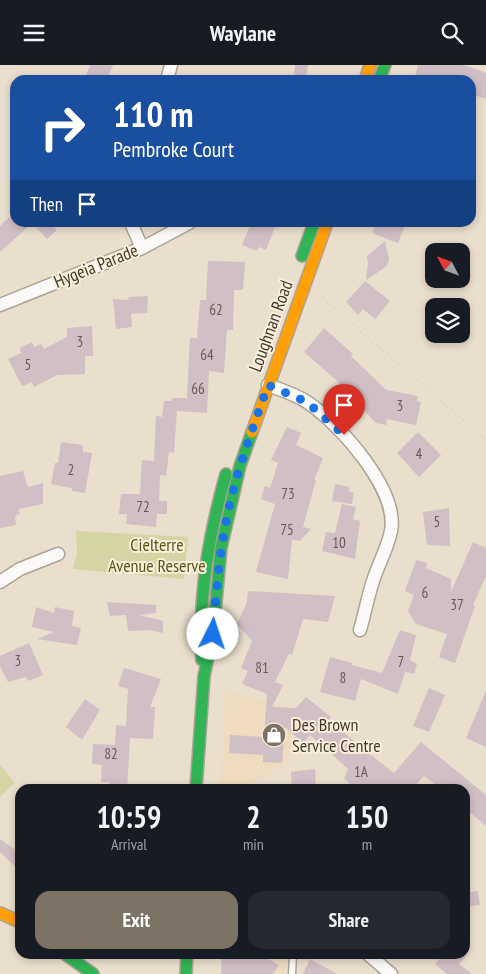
<!DOCTYPE html>
<html lang="en">
<head>
<meta charset="utf-8">
<style>
  body { margin:0; font-family:"PT Sans Narrow",sans-serif; background:#242831; color:#f1f3f6; height:100vh; display:flex; flex-direction:column; font-size:19px; white-space:nowrap }
  * { box-sizing:border-box; margin:0 }
  p { font-size:16px; color:#9ea1a6 }
  .icon { flex:none; width:28px; height:28px; fill:none; stroke:currentColor; stroke-width:2; stroke-linecap:round; stroke-linejoin:round }
  .map { position:relative; flex:1; overflow:hidden }
  .sheet { position:absolute; left:15px; top:719px; width:455px; height:175px; display:flex; flex-direction:column; background:#171b24; border-radius:15px; box-shadow:0 2px 8px #0003 }
  .sheet>* { flex:none }
  .guide { position:absolute; left:10px; top:10px; width:466px; height:152px; border-radius:15px; box-shadow:0 2px 8px #0003; background:#1a4fa0; color:#fff; overflow:hidden }
  .needle { width:32px; rotate:311deg }
  .controls { position:absolute; left:425px; top:178px; display:grid; gap:10px }
  .controls a { display:grid; place-items:center; width:45px; height:45px; border-radius:10px; background:#171b24; box-shadow:0 2px 8px #0003; font-size:25px }
  .pin { position:absolute; display:grid; place-items:center; width:42px; height:42px; color:#fff; margin:-51px -21px; border-radius:50% 50% 50% 0; rotate:-45deg; box-shadow:0 0 5px #0007 }
  .pin .icon { rotate:45deg }
  .me { position:absolute; width:55px; margin:-28px; rotate:4deg; stroke-linejoin:round; filter:drop-shadow(0 0 4px #0008) }
  .turn { display:flex; align-items:center; gap:18px; height:105px; padding:0 20px; font-size:22px }
  .turn .icon { width:65px; height:65px; stroke-width:2.5 }
  .turn b { display:block; font-size:35px; line-height:42px }
  .then { display:flex; align-items:center; height:48px; padding:0 20px; background:#0003; gap:10px; font-size:19px }
  .eta { display:flex; justify-content:space-evenly; align-items:center; height:85px; text-align:center }
  .eta b { font-size:30px; font-weight:700; line-height:35px }
  .cta { display:flex; gap:10px; margin-top:auto; padding:10px 20px }
  .cta a { flex:1; height:58px; border-radius:15px; background:#7d7365; color:#fff; font-size:20px; font-weight:700; line-height:58px; text-align:center }
  .cta a+a { background:#242831; color:#f1f3f6 }
  header { display:flex; justify-content:space-between; align-items:center; height:65px; padding:0 20px; background:#171b24; font-size:22px; font-weight:700 }
  .map>svg:first-child { display:block }
  .built { fill:#efdbbf }
  .green { fill:#d5d4a3 }
  .building { fill:#d0bfc4 }
  .lines { fill:none; stroke-linecap:round; stroke-linejoin:round }
  .lane-casing { stroke:#aca395; stroke-width:9 }
  .street-casing { stroke:#aca395; stroke-width:15 }
  .fast-casing { stroke:#aca395; stroke-width:14 }
  .slow-casing { stroke:#aca395; stroke-width:14 }
  .path { stroke:#d6d2ce; stroke-width:2.5; stroke-dasharray:1 4; stroke-linecap:butt }
  .lane { stroke:#fcfaf8; stroke-width:6 }
  .street { stroke:#fcfaf8; stroke-width:12 }
  .fast { stroke:#30b455; stroke-width:11 }
  .slow { stroke:#ff9f0a; stroke-width:11 }
  .route { stroke:#1a73e8; stroke-width:9; stroke-dasharray:0 16.2 }
  .labels { text-anchor:middle; stroke-width:4; stroke-linejoin:round; paint-order:stroke }
  .number-label { font-size:15px; fill:#665a53 }
  .street-label { font-size:18px; fill:#42392d; stroke:#fcefdc }
  .park-label { font-size:18px; fill:#525716; stroke:#fcefdc }
  .poi-label { font-size:18px; fill:#42392d; stroke:#fcefdc; text-anchor:start }
</style>
</head>
<body>
<header><svg class="icon" aria-label="menu" viewBox="0 0 24 24"><path d="M4 6h16M4 12h16M4 18h16"/></svg>Waylane<svg class="icon" aria-label="search" viewBox="0 0 24 24"><circle cx="10" cy="10" r="6"/><path d="M15 15l6 6"/></svg></header>
<div class="map">
<svg width="486" height="909" viewBox="0 0 486 909">
  <rect width="100%" height="100%" fill="#eadecd"/>
  <g class="built">
    <polygon points="226,625 293,644 290,691 286,698 242,724 220,724"/>
    <polygon points="223,889 285,889 284,909 221,909"/>
  </g>
  <g class="green">
    <polygon points="76,466 188,472 184,514 73,504 77,487"/>
    <polygon points="0,700 15,718 0,732"/>
  </g>
  <g class="building">
    <polygon points="90,0 113,0 107,15 84,15"/>
    <polygon points="295,0 308,0 306,15 293,15"/>
    <polygon points="418,0 464,0 486,8 486,34 471,29 471,15 414,15"/>
    <polygon points="15,147 15,158 50,158 57,165 47,174 32,158 0,187 0,161"/>
    <polygon points="251,158 273,158 272,161 275,162 266,185 259,182 257,186 242,180"/>
    <polygon points="376,158 406,158 398,178 374,169 372,167"/>
    <polygon points="385,176 389,194 387,201 366,215 368,198 367,191"/>
    <polygon points="208,196 245,197 243,225 234,225 233,265 227,265 224,308 209,306 207,348 177,346 174,388 169,387 166,411 160,410 159,436 167,436 167,449 157,449 156,462 126,459 127,449 119,449 121,429 140,429 142,395 154,396 156,351 162,352 164,336 171,336 172,333 187,333 190,273 197,273 200,235 206,235"/>
    <polygon points="365,216 390,236 375,254 363,244 358,250 346,237"/>
    <polygon points="148,231 147,248 131,249 132,262 116,264 113,234 128,235 129,232"/>
    <polygon points="92,261 93,291 85,291 85,309 57,310 34,322 32,317 22,321 8,294 21,288 20,283 32,277 34,282 41,279 44,284 67,272 67,263"/>
    <polygon points="324,263 353,289 351,291 386,325 418,331 417,336 421,337 416,360 387,354 386,360 376,358 336,315 304,287"/>
    <polygon points="287,362 301,368 296,380 323,393 314,415 316,415 303,462 311,464 300,476 292,475 288,514 256,507 275,439 261,434 265,421 270,423 278,398 271,395"/>
    <polygon points="418,367 441,390 419,412 397,388"/>
    <polygon points="61,377 83,380 83,387 92,388 85,428 72,426 72,423 51,419 55,398 58,398"/>
    <polygon points="23,406 28,422 43,418 43,439 19,444 20,449 15,451 16,460 0,463 0,411"/>
    <polygon points="335,419 349,422 349,426 354,428 352,439 332,436"/>
    <polygon points="342,439 356,442 353,454 360,456 355,494 322,486 326,467 335,468"/>
    <polygon points="449,443 450,481 427,480 423,447"/>
    <polygon points="473,477 486,483 486,511 473,540 475,541 455,598 439,592 447,569 416,559 408,546 414,530 405,526 416,495 427,498 426,503 451,514 451,527"/>
    <polygon points="248,526 335,531 328,557 303,554 292,590 289,589 275,617 283,620 272,642 296,643 306,632 331,652 329,654 357,679 394,708 421,677 486,730 486,761 465,743 465,724 441,724 424,711 412,724 355,724 344,713 348,704 310,670 303,678 285,662 282,698 263,697 263,690 229,688 230,670 264,672 267,629 242,619 248,606 241,603 252,576 237,559 247,537"/>
    <polygon points="107,537 156,540 156,548 139,550 163,556 163,568 150,565 128,566 126,550 110,551"/>
    <polygon points="36,542 54,548 55,542 74,546 72,561 81,563 77,580 37,574 54,567 32,562"/>
    <polygon points="400,565 416,570 410,595 417,599 414,609 405,607 398,629 361,614 355,636 320,627 330,592 352,598 351,600 382,608"/>
    <polygon points="29,578 43,610 29,616 26,612 8,617 0,601 0,591"/>
    <polygon points="124,603 161,614 150,642 155,642 153,674 130,673 127,724 109,724 109,717 101,717 102,700 92,699 93,679 115,680 116,660 126,661 128,624 118,621"/>
    <polygon points="429,623 445,630 429,667 413,661"/>
    <polygon points="486,626 486,682 466,673"/>
    <polygon points="85,634 100,645 82,675 66,662"/>
    <polygon points="315,704 316,724 292,724 291,707"/>
    <polygon points="0,774 20,788 20,806 0,787"/>
    <polygon points="478,826 480,840 465,842 465,828"/>
    <polygon points="222,889 260,889 279,900 273,909 221,909"/>
    <polygon points="444,889 468,889 459,899 472,909 447,909 435,899"/>
    <polygon points="310,894 337,909 303,909"/>
  </g>
  <g class="lines">
    <g class="lane-casing">
      <polyline id="lane" points="292,909 293,889"/>
    </g>
    <g class="street-casing">
      <g id="street">
        <polyline points="167,15 171,0"/>
        <polyline points="131,158 142,183"/>
        <polyline points="0,240 142,183 189,158"/>
        <path d="M268 320C281 325 295 329 307 337 339 358 399 425 391 466 388 482 379 498 374 513 368 530 365 548 360 565"/>
        <polyline points="0,517 20,504 58,489"/>
        <polyline points="368,889 391,909"/>
      </g>
    </g>
    <g class="fast-casing">
      <g id="fast">
        <polyline points="379,15 385,0"/>
        <polyline points="302,191 314,158"/>
        <path d="M202 595C198 531 209 470 226 409"/>
        <polyline points="196,724 204,611 213,569 221,483 240,401 252,367"/>
        <polyline points="65,889 93,909"/>
        <polyline points="186,909 187,889"/>
      </g>
    </g>
    <g class="slow-casing">
      <g id="slow">
        <polyline points="365,15 370,0"/>
        <polyline points="252,367 327,158"/>
        <polyline points="0,848 20,857"/>
      </g>
    </g>
    <g class="path">
      <polyline points="319,230 486,375"/>
      <polyline points="72,490 161,502 190,479"/>
    </g>
    <use href="#lane" class="lane"/>
    <use href="#street" class="street"/>
    <use href="#fast" class="fast"/>
    <use href="#slow" class="slow"/>
  </g>
  <g class="lines">
    <path class="route" d="M213 569C216 530 219 490 227 452 236 407 253 363 268 320L307 337 344 370"/>
  </g>
  <defs>
    <g id="shop-disc" transform="scale(1.25)"><circle r="9.5" fill="#7d7365" stroke="#fcefdc"/><path d="M-5-2.5h2.3a2.7 3.5 0 0 1 5.4 0H5L5.5 6h-11ZM-1.5-2.5h3a1.5 2.3 0 0 0-3 0Z" fill="#fff"/></g>
  </defs>
  <g fill-rule="evenodd">
    <use href="#shop-disc" x="274" y="670"/>
  </g>
  <g class="labels">
    <g class="number-label">
      <text x="216" y="250">62</text>
      <text x="80" y="282">3</text>
      <text x="207" y="295">64</text>
      <text x="28" y="305">5</text>
      <text x="198" y="329">66</text>
      <text x="400" y="346">3</text>
      <text x="419" y="394">4</text>
      <text x="71" y="410">2</text>
      <text x="288" y="434">73</text>
      <text x="143" y="447">72</text>
      <text x="437" y="462">5</text>
      <text x="287" y="470">75</text>
      <text x="339" y="483">10</text>
      <text x="425" y="533">6</text>
      <text x="457" y="545">37</text>
      <text x="18" y="601">3</text>
      <text x="401" y="602">7</text>
      <text x="262" y="608">81</text>
      <text x="343" y="618">8</text>
      <text x="111" y="694">82</text>
      <text x="361" y="712">1A</text>
    </g>
    <g class="street-label">
      <text transform="translate(96 201) rotate(-22)" y="6">Hygeia Parade</text>
      <text transform="translate(271 261) rotate(-70)" y="6">Loughnan Road</text>
    </g>
    <g class="park-label">
      <text x="157" y="486">Cielterre<tspan x="157" dy="21">Avenue Reserve</tspan></text>
    </g>
    <g class="poi-label">
      <text x="292" y="666">Des Brown<tspan x="292" dy="21">Service Centre</tspan></text>
    </g>
  </g>
</svg>
<div class="controls">
<a><svg class="needle" viewBox="-14 -14 28 28"><path d="M0-13l5 13h-10z" fill="#e53935"/><path d="M0 13l5-13h-10z" fill="#9ea1a6"/></svg></a>
<a><svg class="icon" aria-label="layers" viewBox="0 0 24 24"><path d="M12 4l9 5-9 5-9-5zM3 14l9 5 9-5"/></svg></a>
</div>
<div class="pin" style="left:344px;top:370px;background:#d93025"><svg class="icon" aria-label="arrive" viewBox="0 0 24 24"><path d="M6 21V4h12l-3 4 3 4H6"/></svg></div>
<svg class="me" style="left:213px;top:569px" viewBox="-20 -20 40 40"><circle r="19" fill="#fff"/><path d="M0-13L10 11 0 6-10 11z" fill="#1a73e8"/></svg>
<div class="guide">
<div class="turn"><svg class="icon" aria-label="right" viewBox="0 0 24 24"><path d="M7 20v-9h11M14 6l5 5-5 5"/></svg><div><b>110 m</b>Pembroke Court</div></div>
<div class="then">Then<svg class="icon" aria-label="arrive" viewBox="0 0 24 24"><path d="M6 21V4h12l-3 4 3 4H6"/></svg></div>
</div>
<section class="sheet">
<div class="eta">
<div><b>10:59</b><p>Arrival</p></div>
<div><b>2</b><p>min</p></div>
<div><b>150</b><p>m</p></div>
</div>
<div class="cta"><a>Exit</a><a>Share</a></div>
</section>
</div>
</body>
</html>
